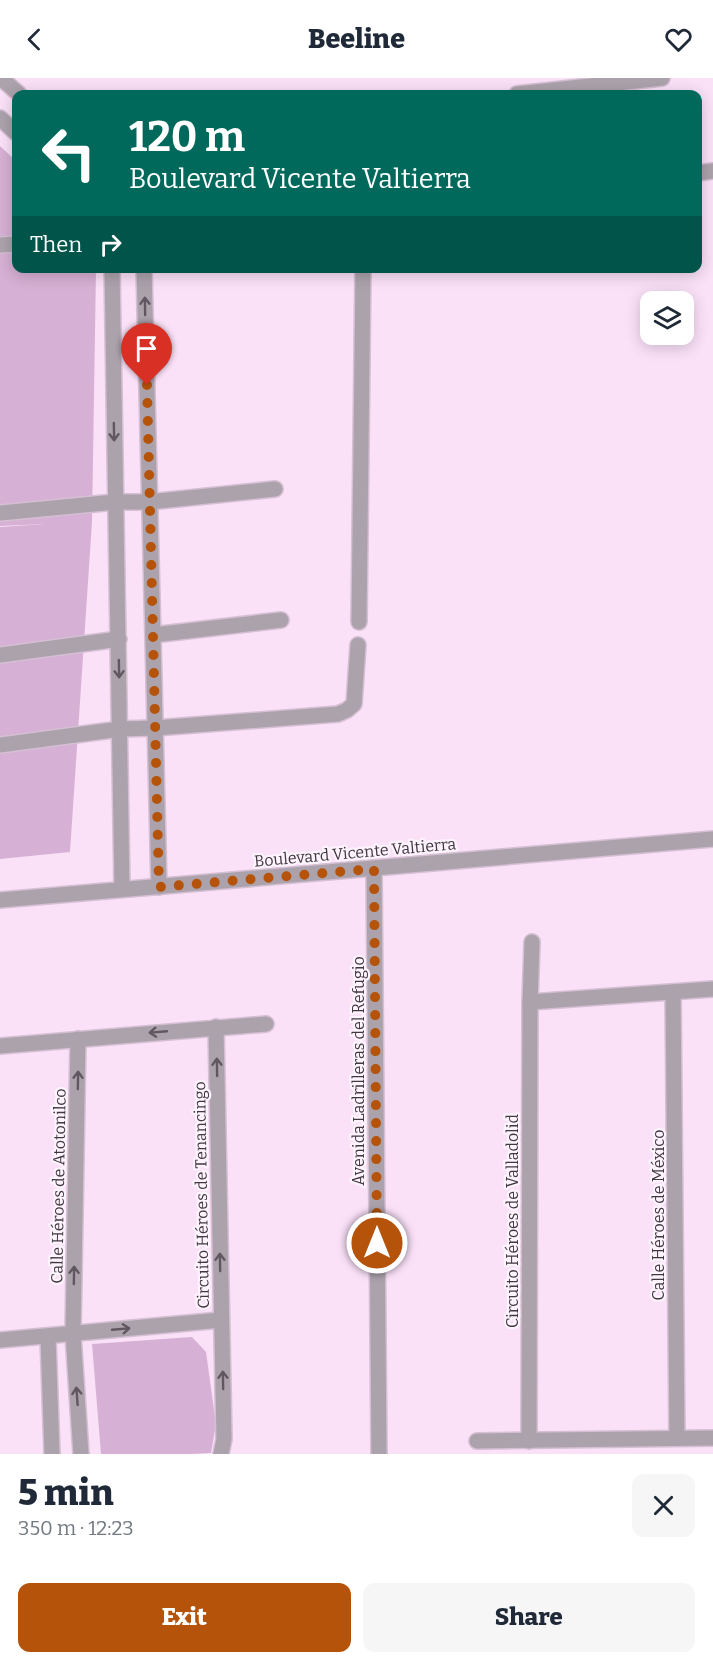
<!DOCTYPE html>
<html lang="en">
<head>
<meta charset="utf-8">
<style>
  body { margin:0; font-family:Bitter,serif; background:#f6f6f7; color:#1f2937; height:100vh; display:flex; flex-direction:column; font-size:22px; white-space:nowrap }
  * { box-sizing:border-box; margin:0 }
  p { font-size:20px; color:#747a83 }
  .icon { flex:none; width:33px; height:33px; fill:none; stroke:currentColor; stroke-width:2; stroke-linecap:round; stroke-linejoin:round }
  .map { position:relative; height:1376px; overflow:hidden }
  .panel { display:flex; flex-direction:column; background:#fff; flex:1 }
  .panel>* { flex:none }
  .guide { position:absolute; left:12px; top:12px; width:690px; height:183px; border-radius:12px; box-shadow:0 3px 15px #0003; background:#00695c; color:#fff; overflow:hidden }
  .tools { position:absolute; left:640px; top:213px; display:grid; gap:12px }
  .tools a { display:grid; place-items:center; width:54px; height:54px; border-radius:12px; background:#fff; box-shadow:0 3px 15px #0003; font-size:30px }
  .pin { position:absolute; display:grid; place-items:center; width:51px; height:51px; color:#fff; margin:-62px -26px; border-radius:50% 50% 50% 0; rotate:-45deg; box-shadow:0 0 6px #0007 }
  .pin .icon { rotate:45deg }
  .me { position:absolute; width:66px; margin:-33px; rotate:0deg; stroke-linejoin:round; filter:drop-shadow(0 0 4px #0008) }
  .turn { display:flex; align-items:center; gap:21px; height:126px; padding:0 18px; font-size:27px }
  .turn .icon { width:78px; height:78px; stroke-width:2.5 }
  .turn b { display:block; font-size:42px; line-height:51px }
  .then { display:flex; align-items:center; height:57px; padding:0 18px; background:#0003; gap:12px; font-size:22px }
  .round { display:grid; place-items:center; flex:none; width:63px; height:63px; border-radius:12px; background:#f6f6f7 }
  .overview { display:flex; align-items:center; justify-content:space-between; height:102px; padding:0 18px }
  h1 { font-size:36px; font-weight:800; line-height:45px }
  .cta { display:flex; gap:12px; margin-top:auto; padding:12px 18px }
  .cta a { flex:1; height:69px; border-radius:12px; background:#b45309; color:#fff; font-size:24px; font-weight:800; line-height:69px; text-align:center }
  .cta a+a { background:#f6f6f7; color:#1f2937 }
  header { display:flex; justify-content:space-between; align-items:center; height:78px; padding:0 18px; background:#fff; font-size:27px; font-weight:800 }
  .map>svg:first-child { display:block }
  .green { fill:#d7b0d5 }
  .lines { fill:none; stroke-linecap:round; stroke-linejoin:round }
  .minor-casing { stroke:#d5bfd3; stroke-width:18 }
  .minor { stroke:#aca2ac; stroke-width:15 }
  .oneway { stroke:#615760 }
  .route { stroke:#b45309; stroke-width:10; stroke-dasharray:0 18 }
  .labels { text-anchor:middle; stroke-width:4.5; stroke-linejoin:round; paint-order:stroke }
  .street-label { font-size:16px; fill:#413740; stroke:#fef4fd }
</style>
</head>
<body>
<header><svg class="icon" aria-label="back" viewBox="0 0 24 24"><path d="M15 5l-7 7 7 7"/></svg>Beeline<svg class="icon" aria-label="heart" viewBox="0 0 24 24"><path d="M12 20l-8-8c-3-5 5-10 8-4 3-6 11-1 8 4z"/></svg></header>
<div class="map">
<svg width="713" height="1376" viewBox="0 0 713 1376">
  <rect width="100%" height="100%" fill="#fae1f8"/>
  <g class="green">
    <polygon points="0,68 16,83 16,190 96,191 92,444 70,774 0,781 0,449 45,446 0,448"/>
    <polygon points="192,1259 206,1274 216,1346 211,1375 190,1376 101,1376 92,1266"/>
  </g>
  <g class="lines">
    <g class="minor-casing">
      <g id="minor">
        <polyline points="1,0 19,16"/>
        <polyline points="517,16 662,0"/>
        <polyline points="0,40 16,55"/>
        <polyline points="698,95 713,93"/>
        <polyline points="0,167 16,166"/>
        <polyline points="112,190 122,811"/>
        <polyline points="144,190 159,809"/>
        <polyline points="0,435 115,424 149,424 275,411"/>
        <polyline points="359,544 363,190"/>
        <polyline points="153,557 281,542"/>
        <polyline points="0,577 119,561"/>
        <polyline points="0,667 120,651 155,650 338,636 347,632 354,626 358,567"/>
        <polyline points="374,791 379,1376"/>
        <polyline points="0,822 713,761"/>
        <polyline points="673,914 677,1360"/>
        <polyline points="530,924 713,911"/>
        <polyline points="216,949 224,1361 221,1376"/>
        <polyline points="78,961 73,1256 81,1376"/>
        <polyline points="0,968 266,946"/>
        <polyline points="48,1259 52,1376"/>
        <polyline points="0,1262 221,1242"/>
        <polyline points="477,1363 713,1360"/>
        <polyline points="529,1363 530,924 532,864"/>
      </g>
    </g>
    <use href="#minor" class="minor"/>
  </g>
  <defs><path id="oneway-shaft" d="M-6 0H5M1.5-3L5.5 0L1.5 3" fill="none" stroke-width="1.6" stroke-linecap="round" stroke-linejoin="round" transform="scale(1.5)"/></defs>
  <g class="oneway">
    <use href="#oneway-shaft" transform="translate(145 228) rotate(-91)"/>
    <use href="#oneway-shaft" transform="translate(114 354) rotate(89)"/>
    <use href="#oneway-shaft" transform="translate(119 591) rotate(89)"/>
    <use href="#oneway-shaft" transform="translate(158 954) rotate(175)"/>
    <use href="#oneway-shaft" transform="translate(217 989) rotate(-91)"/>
    <use href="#oneway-shaft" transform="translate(78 1002) rotate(-89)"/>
    <use href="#oneway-shaft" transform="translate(220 1184) rotate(-91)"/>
    <use href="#oneway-shaft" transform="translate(74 1197) rotate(-89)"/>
    <use href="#oneway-shaft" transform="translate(121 1251) rotate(-5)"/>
    <use href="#oneway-shaft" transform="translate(223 1302) rotate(-91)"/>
    <use href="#oneway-shaft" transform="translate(77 1318) rotate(-94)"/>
  </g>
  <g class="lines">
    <polyline class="route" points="147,307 159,809 374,791 377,1165"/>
  </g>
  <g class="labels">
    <g class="street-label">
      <text transform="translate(355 774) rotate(-5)" y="6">Boulevard Vicente Valtierra</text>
      <text transform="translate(358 993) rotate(-90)" y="6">Avenida Ladrilleras del Refugio</text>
      <text transform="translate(58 1108) rotate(-89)" y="6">Calle Héroes de Atotonilco</text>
      <text transform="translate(201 1117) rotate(-91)" y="6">Circuito Héroes de Tenancingo</text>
      <text transform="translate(658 1137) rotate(-90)" y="6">Calle Héroes de México</text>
      <text transform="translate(512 1143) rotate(-90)" y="6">Circuito Héroes de Valladolid</text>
    </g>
  </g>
</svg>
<div class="tools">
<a><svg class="icon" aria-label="layers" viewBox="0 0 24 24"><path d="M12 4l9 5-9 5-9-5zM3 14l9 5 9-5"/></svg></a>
</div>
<div class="pin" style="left:147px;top:307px;background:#d93025"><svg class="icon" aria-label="arrive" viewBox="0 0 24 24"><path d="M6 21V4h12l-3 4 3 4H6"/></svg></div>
<svg class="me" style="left:377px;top:1165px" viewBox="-20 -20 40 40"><circle r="17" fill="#b45309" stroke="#fff" stroke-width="3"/><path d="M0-11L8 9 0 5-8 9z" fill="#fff"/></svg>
<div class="guide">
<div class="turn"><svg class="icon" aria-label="left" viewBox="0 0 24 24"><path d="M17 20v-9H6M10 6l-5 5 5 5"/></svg><div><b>120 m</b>Boulevard Vicente Valtierra</div></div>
<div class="then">Then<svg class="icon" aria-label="right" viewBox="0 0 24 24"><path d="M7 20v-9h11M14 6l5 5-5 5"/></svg></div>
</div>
</div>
<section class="panel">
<div class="overview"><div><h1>5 min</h1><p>350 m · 12:23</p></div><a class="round"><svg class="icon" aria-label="close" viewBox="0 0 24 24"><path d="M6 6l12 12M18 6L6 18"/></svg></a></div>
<div class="cta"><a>Exit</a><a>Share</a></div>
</section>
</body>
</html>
